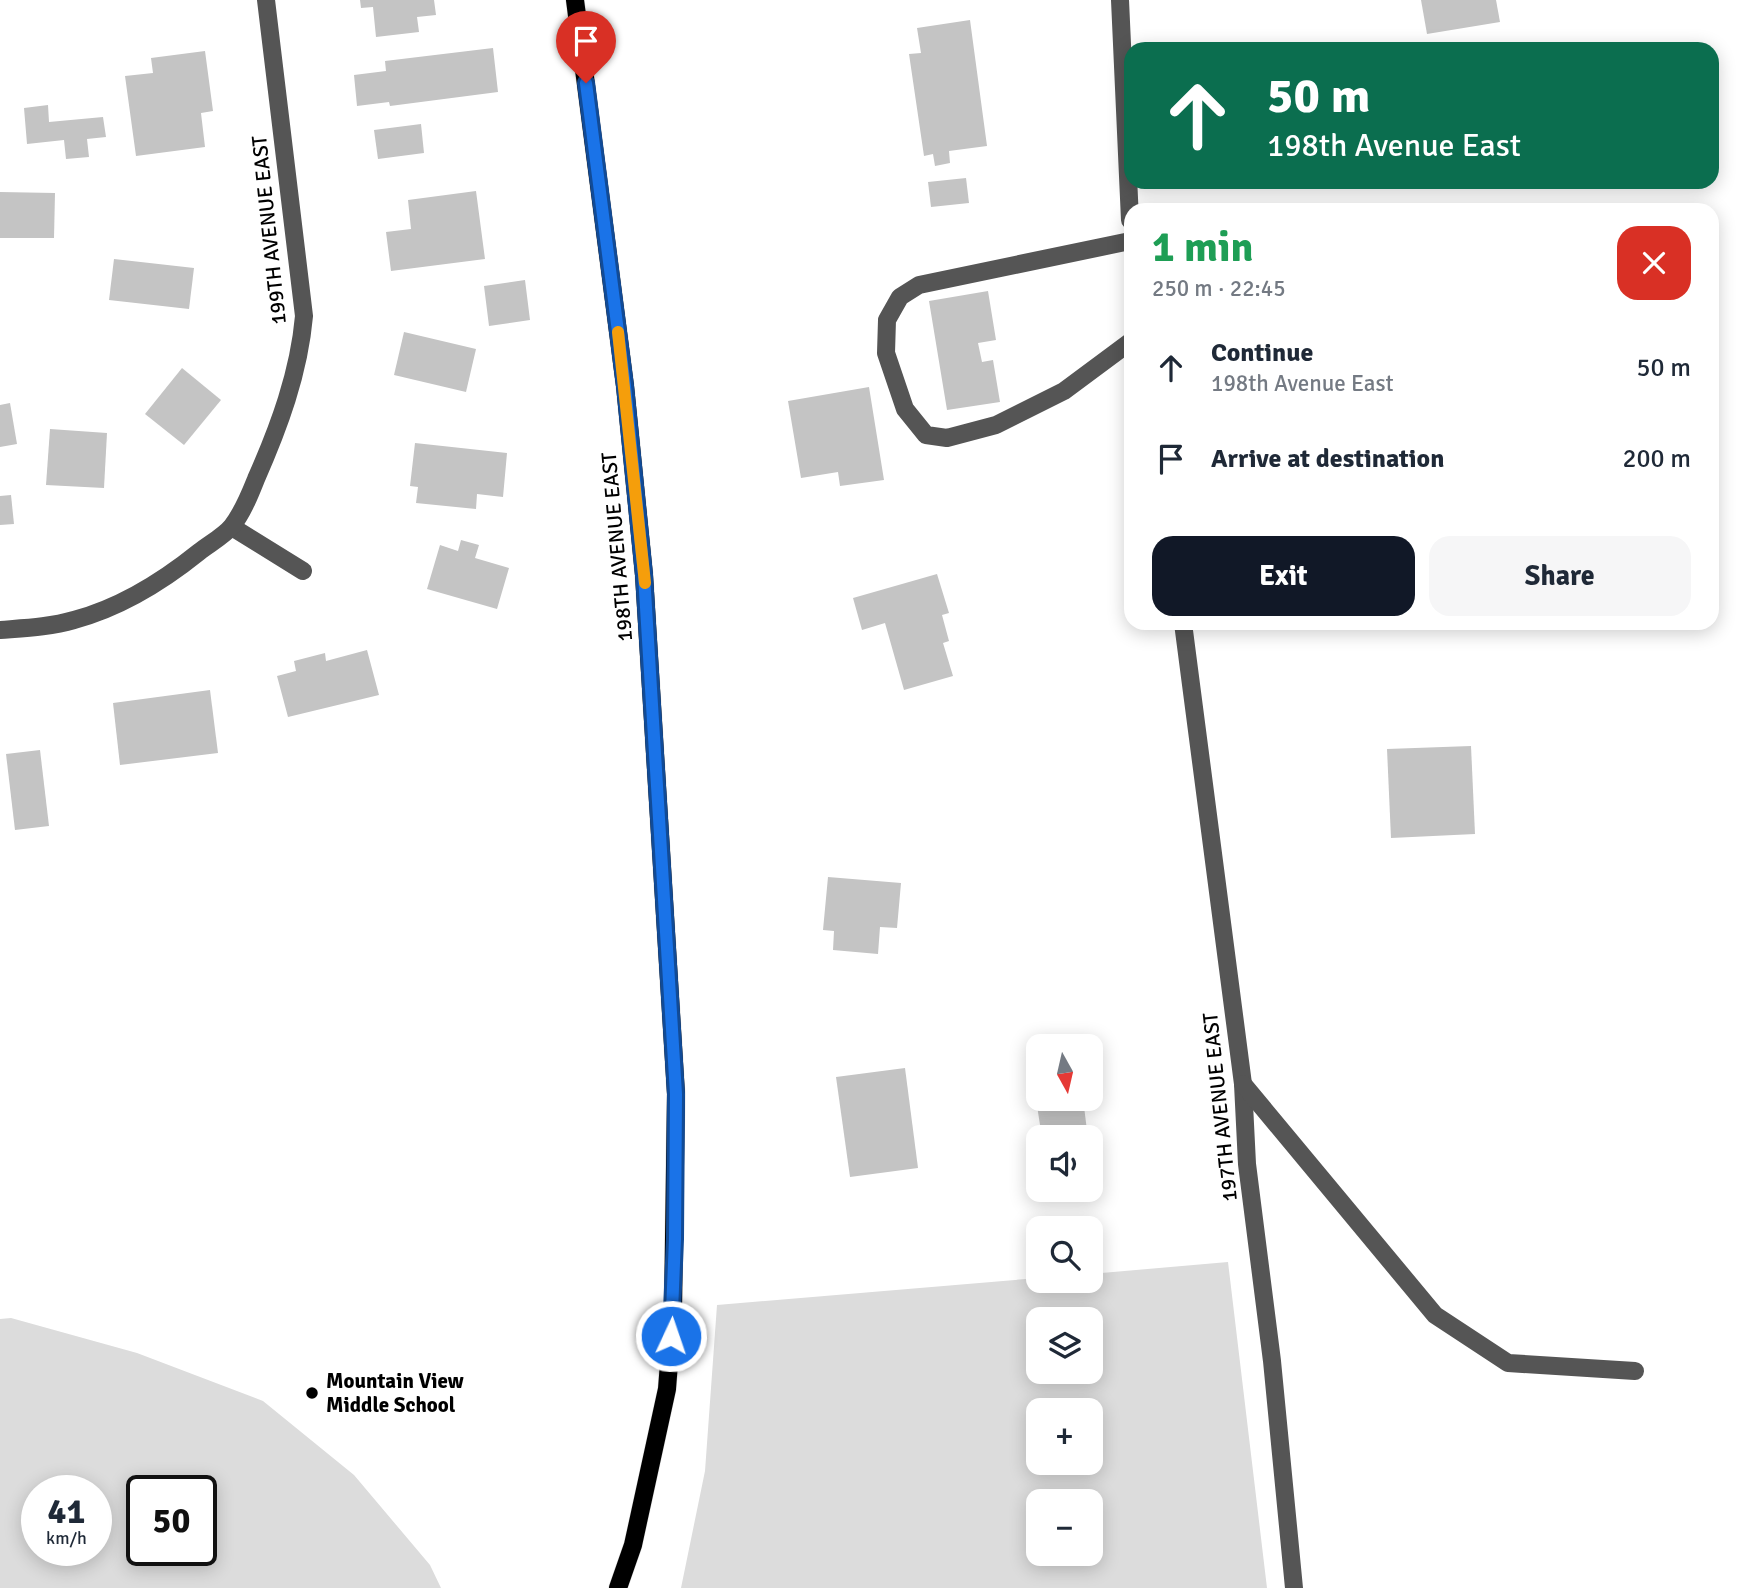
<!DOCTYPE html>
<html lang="en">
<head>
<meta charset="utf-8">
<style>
  body { margin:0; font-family:Signika,sans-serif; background:#f6f6f7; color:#1f2937; height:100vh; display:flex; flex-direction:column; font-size:26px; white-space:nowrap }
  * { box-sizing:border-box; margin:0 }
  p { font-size:23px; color:#747a83 }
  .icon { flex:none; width:38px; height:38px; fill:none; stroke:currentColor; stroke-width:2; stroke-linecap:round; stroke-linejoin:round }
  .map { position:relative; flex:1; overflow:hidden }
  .side { position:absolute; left:1124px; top:203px; width:595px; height:427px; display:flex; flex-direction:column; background:#fff; border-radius:21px; box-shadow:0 4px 18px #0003 }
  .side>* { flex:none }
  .hud { position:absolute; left:1124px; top:42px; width:595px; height:147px; border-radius:21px; box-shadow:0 4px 18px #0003; background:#0b6e4f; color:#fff; overflow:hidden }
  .needle { width:46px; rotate:172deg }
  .tools { position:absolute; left:1026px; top:1034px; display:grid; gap:14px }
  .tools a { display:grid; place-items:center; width:77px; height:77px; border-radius:14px; background:#fff; box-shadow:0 4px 18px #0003; font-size:35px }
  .speed { position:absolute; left:21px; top:1475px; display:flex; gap:14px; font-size:35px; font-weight:700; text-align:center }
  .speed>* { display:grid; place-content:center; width:91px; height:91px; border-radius:50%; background:#fff; box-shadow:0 4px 18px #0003; line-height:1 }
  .speed small { font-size:18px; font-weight:400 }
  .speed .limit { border:4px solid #111; border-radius:10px; background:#fff; color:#111 }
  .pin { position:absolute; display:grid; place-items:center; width:60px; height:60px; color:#fff; margin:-72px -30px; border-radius:50% 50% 50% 0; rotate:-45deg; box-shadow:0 0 7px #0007 }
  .pin .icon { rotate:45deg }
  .me { position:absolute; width:77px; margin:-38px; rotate:3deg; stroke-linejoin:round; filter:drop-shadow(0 0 5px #0008) }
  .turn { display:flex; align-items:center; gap:24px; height:147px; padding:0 28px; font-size:32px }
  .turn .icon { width:91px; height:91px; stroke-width:2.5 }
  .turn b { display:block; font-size:49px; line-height:60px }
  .round { display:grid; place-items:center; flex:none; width:74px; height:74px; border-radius:21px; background:#f6f6f7 }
  .head { display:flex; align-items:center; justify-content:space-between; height:119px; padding:0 28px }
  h1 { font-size:42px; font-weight:700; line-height:52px; color:#1e9e55 }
  .action { display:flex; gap:14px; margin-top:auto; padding:14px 28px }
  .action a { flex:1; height:80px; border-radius:21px; background:#111827; color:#fff; font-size:28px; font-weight:700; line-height:80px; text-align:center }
  .action a+a { background:#f6f6f7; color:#1f2937 }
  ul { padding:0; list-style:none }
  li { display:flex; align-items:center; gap:21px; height:91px; padding:0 28px }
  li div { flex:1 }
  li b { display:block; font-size:26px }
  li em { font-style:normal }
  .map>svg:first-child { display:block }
  .green { fill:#dcdcdc; fill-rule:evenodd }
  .building { fill:#c4c4c4 }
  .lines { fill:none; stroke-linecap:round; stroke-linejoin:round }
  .major-casing { stroke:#dbdbdb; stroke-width:19 }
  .minor { stroke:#555; stroke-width:18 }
  .major { stroke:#000; stroke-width:18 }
  .route-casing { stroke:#114b97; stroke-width:18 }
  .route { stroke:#1a73e8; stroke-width:12 }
  .slow { stroke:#f59e0b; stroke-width:12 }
  .poi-dot { fill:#000; stroke:#fff; stroke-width:2.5 }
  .labels { text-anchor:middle; stroke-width:6; stroke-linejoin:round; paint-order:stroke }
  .street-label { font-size:21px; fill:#000; stroke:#fff }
  .poi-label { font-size:21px; font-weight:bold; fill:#000; stroke:#fff; text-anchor:start }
</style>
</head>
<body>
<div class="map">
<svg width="1761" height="1588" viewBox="0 0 1761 1588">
  <rect width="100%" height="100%" fill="#fff"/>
  <g class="green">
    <path d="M1228 1262 1267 1588H681L705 1471 717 1305 1038 1278V1281H1090V1274ZM1038 1320H1090V1372H1038ZM1038 1410H1090V1463H1038ZM1038 1502H1090V1554H1038Z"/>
    <path d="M11 1318 137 1353 263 1401 354 1475 430 1565 441 1588H0V1319ZM37 1491H96V1550H37ZM142 1491H201V1550H142Z"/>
  </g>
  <g class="building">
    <polygon points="360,0 434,0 436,15 417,17 419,32 376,37 373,7 361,8"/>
    <polygon points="1421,0 1496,0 1500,22 1427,34"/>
    <polygon points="970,20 987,146 949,151 950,163 935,166 933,154 924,156 909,54 921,53 917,28"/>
    <polygon points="493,48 498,92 390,106 389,102 357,106 354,75 386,71 385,61"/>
    <polygon points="205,51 213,111 201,113 205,147 136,156 125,76 153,73 151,58"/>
    <polygon points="48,105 49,122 103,117 106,137 87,139 89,157 66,159 64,140 27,144 24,108"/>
    <polygon points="421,124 424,153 378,159 374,130"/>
    <polygon points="966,178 969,203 931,207 928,182"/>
    <polygon points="476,191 485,259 391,271 386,232 411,229 408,200"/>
    <polygon points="0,192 55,193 54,238 0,238"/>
    <polygon points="114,259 194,268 189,309 109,300"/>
    <polygon points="525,280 530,320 489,326 484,286"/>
    <polygon points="988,291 996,340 978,343 982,362 993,360 1000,402 947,410 929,301"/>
    <polygon points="404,332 476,349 466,392 394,375"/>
    <polygon points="182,368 221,400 184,445 145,414"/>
    <polygon points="869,387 884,480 840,486 838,472 801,478 788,401"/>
    <polygon points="10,403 17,444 0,447 0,405"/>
    <polygon points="50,429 107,433 104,488 46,485"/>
    <polygon points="415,443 507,453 503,497 477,494 476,509 416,503 418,487 410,486"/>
    <polygon points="11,495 14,524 0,525 0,496"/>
    <polygon points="461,540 479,545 475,558 509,568 497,609 427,589 440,545 458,551"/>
    <polygon points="937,574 949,613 942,615 949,641 943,643 953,676 904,690 885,623 862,630 853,598"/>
    <polygon points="367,650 379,695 288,717 277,676 296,671 294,661 325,653 326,661"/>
    <polygon points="210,690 218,753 120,765 113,703"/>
    <polygon points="1471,746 1475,834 1391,838 1387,749"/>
    <polygon points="40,750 49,826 15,830 6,754"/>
    <polygon points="828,877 901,883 897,928 880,927 878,954 833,950 834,931 823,930"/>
    <polygon points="1038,1067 1038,1098 1036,1098 1032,1068"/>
    <polygon points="905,1068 918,1168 850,1177 836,1077"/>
    <polygon points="1036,1099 1083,1099 1088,1138 1042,1138"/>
  </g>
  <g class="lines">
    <g class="major-casing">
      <polyline id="major" points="575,0 625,386 644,575 676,1094 673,1310 667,1389 633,1545 618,1588"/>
    </g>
    <g class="minor">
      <polyline points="1120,0 1130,220"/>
      <polyline points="1130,241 919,285 900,297 887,320 886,353 905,409 926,435 947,438 996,425 1064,391 1130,342"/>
      <polyline points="232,527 303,571"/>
      <polyline points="1183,623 1243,1084 1247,1164 1272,1361 1294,1588"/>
      <path d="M0 630C25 628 50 627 74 620 119 608 163 581 199 552 209 544 224 536 232 526 243 512 250 494 256 479 279 427 299 373 304 316L266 0"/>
      <polyline points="1243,1084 1435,1315 1508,1363 1635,1371"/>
    </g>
    <use href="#major" class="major"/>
  </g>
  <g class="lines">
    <g class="route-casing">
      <polyline id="route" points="586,83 625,386 644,575 676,1094 675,1239 671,1336"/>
    </g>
    <use href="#route" class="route"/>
    <polyline class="slow" points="618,332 645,583"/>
  </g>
  <circle class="poi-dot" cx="312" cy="1393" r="7"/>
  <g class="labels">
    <g class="street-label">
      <text transform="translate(269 230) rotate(-96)" y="7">199TH AVENUE EAST</text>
      <text transform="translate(617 547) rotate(-95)" y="7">198TH AVENUE EAST</text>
      <text transform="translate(1220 1107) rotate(-96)" y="7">197TH AVENUE EAST</text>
    </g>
    <g class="poi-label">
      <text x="326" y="1388">Mountain View<tspan x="326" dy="24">Middle School</tspan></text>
    </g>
  </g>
</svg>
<div class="tools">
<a><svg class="needle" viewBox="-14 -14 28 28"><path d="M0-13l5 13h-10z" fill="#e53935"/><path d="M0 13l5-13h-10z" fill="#747a83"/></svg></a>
<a><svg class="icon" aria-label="sound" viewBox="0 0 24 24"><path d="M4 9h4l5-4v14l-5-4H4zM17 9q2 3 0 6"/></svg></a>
<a><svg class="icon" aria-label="search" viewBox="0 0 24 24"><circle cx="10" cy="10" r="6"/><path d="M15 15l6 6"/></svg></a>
<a><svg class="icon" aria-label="layers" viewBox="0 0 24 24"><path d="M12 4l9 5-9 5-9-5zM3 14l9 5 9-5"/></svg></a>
<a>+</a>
<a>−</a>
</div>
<div class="speed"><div>41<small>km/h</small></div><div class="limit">50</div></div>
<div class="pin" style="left:586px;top:83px;background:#d93025"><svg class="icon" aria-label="arrive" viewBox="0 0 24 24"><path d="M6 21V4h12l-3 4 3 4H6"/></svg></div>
<svg class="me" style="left:671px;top:1336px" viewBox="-20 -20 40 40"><circle r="17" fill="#1a73e8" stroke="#fff" stroke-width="3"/><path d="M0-11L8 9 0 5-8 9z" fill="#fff"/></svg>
<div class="hud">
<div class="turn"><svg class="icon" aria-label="ahead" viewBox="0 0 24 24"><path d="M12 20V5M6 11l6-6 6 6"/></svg><div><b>50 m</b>198th Avenue East</div></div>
</div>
<section class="side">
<div class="head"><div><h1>1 min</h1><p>250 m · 22:45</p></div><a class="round" style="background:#d93025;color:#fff"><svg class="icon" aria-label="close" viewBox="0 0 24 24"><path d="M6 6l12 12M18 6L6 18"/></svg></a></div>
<ul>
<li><svg class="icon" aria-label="ahead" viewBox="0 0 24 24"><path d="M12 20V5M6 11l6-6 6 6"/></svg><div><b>Continue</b><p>198th Avenue East</p></div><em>50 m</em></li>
<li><svg class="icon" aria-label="arrive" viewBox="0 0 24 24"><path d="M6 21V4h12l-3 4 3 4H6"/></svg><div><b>Arrive at destination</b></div><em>200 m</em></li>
</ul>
<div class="action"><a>Exit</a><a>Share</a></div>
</section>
</div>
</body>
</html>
